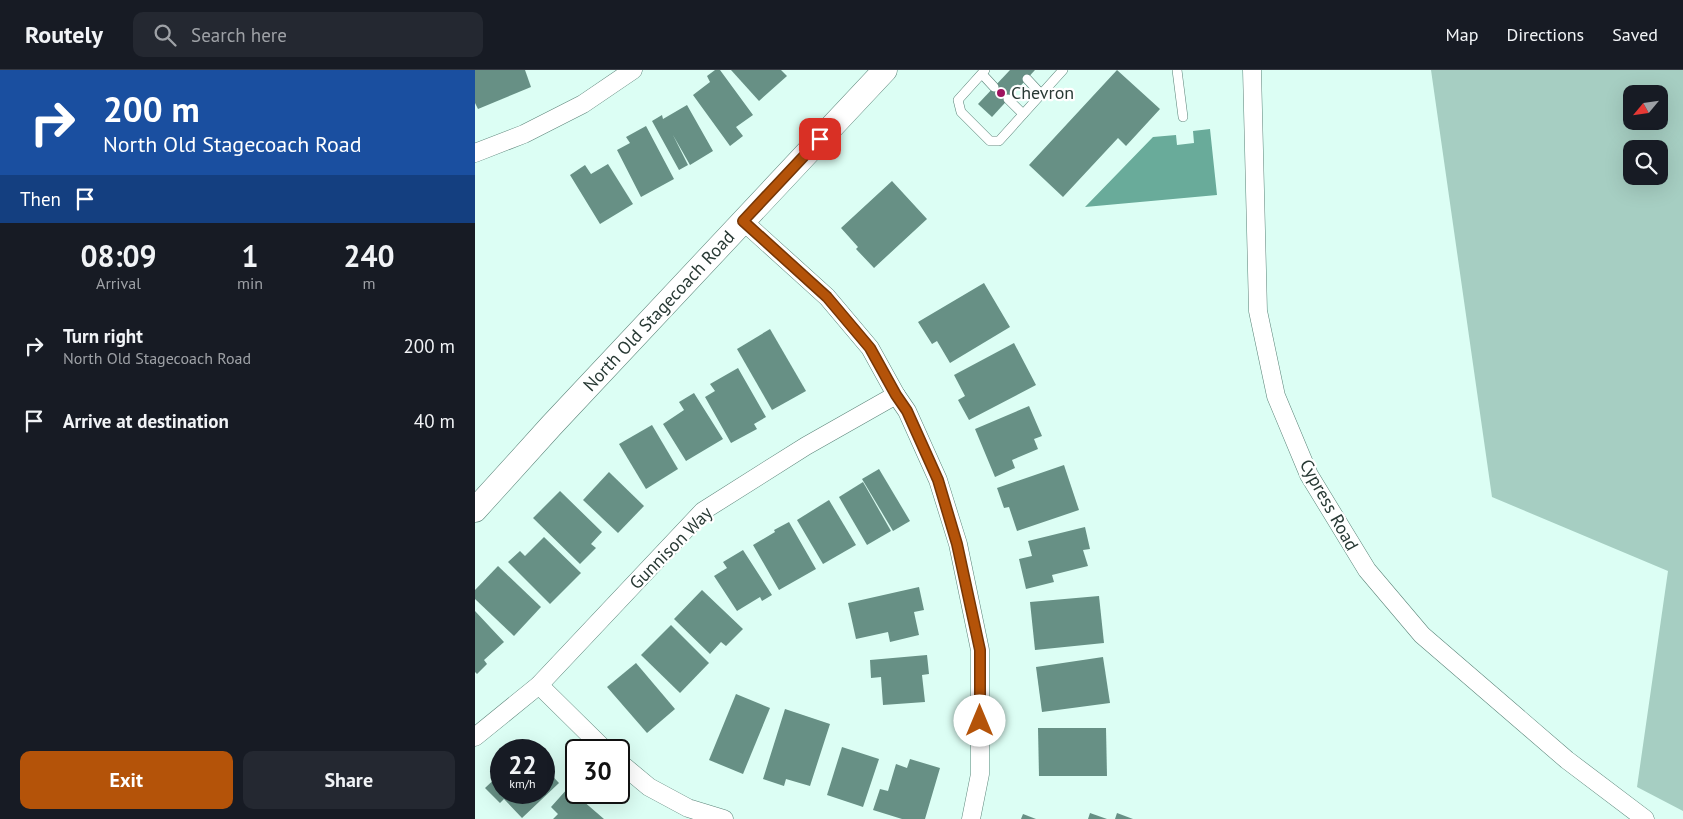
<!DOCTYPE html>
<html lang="en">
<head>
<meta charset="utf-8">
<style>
  body { margin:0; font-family:"PT Sans",sans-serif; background:#242831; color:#f1f3f6; height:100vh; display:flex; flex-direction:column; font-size:19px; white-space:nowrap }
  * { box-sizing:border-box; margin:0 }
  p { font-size:16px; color:#9ea1a6 }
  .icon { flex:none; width:28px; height:28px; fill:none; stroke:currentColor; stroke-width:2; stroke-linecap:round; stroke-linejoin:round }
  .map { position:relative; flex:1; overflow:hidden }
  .drawer { display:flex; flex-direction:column; background:#171b24; width:475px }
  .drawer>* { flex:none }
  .hud { background:#1a4fa0; color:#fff; overflow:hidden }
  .needle { width:32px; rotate:241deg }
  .fabs { position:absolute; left:1148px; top:15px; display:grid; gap:10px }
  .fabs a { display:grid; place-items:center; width:45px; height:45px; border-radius:10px; background:#171b24; box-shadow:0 5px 20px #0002; font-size:25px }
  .speed { position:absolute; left:15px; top:669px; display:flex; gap:10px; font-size:25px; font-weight:700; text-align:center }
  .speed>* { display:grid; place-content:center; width:65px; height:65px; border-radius:50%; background:#171b24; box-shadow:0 5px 20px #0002; line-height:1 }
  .speed small { font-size:12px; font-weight:400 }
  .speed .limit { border:2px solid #111; border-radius:8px; background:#fff; color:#111 }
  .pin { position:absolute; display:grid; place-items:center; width:42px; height:42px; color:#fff; margin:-21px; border-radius:10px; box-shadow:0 2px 8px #0006 }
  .me { position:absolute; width:55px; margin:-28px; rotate:0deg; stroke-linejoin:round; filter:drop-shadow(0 0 4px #0008) }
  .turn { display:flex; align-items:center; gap:18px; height:105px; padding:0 20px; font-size:22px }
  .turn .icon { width:65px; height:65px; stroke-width:2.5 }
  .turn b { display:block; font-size:35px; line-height:42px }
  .then { display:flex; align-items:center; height:48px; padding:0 20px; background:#0003; gap:10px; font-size:19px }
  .eta { display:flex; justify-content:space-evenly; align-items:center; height:85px; text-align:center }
  .eta b { font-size:30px; font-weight:800; line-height:35px }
  .cta { display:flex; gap:10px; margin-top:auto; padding:10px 20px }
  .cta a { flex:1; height:58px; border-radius:10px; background:#b45309; color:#fff; font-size:20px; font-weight:800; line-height:58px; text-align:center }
  .cta a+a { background:#242831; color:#f1f3f6 }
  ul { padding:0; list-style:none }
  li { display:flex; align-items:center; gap:15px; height:75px; padding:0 20px }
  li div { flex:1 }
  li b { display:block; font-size:19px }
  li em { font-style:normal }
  header { display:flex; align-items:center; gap:30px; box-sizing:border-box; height:70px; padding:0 25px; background:#171b24; border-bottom:1px solid #363941 }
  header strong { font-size:24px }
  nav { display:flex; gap:28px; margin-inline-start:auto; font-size:18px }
  .search { width:350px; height:45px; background:#242831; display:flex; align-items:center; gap:12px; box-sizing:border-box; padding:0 18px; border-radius:10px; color:#9ea1a6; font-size:19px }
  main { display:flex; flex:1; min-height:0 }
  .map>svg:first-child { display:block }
  .green { fill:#a6cec2; fill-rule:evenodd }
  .water { fill:#69ab9a }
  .building { fill:#679085 }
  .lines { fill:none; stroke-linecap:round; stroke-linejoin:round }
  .lane-casing { stroke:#5b8479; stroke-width:10 }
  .street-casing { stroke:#5b8479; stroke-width:19 }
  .secondary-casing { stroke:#5b8479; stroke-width:25 }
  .lane { stroke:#fff; stroke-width:9 }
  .street { stroke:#fff; stroke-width:18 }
  .secondary { stroke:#fff; stroke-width:24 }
  .route-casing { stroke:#753606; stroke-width:12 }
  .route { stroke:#b45309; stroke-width:9 }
  .poi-dot { fill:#9f125e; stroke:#fff; stroke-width:2 }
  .labels { text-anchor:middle; stroke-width:4.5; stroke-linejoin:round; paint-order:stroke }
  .poi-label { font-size:18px; fill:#283934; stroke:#fff; text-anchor:start }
  .street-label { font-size:18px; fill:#283934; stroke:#fff }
</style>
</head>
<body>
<header>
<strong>Routely</strong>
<div class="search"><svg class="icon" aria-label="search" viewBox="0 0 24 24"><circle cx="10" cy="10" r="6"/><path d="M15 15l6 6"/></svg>Search here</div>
<nav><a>Map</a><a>Directions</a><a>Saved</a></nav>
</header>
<main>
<section class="drawer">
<div class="hud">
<div class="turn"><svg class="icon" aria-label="right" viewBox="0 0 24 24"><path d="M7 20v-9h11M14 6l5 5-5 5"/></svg><div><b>200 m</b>North Old Stagecoach Road</div></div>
<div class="then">Then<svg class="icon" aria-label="arrive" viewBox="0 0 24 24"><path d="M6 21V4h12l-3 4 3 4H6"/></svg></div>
</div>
<div class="eta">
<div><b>08:09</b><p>Arrival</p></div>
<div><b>1</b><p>min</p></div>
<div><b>240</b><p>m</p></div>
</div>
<ul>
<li><svg class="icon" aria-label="right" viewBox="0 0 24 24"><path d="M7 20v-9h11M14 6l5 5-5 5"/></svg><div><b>Turn right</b><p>North Old Stagecoach Road</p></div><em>200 m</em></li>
<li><svg class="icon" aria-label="arrive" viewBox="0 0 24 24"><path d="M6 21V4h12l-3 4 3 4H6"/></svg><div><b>Arrive at destination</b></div><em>40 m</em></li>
</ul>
<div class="cta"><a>Exit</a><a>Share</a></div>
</section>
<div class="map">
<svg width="1208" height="749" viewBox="0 0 1208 749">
  <rect width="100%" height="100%" fill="#dcfef4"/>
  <path class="green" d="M956 0H1208V741L1162 717 1193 501 1017 427ZM1156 24H1184V51H1156ZM1156 79H1184V106H1156Z"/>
  <polygon class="water" points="735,59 742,125 610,137 678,67 701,65 702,75 719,73 718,61"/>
  <g class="building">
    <polygon points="0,0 50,0 56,17 3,39 0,33"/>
    <polygon points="240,0 245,0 278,45 261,57 268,66 255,76 218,25 235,12 232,6"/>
    <polygon points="256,0 306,0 312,6 284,31"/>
    <polygon points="535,0 560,0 517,47 503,34"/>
    <polygon points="642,0 685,39 651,76 643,68 588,127 554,95"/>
    <polygon points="212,35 238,81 215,95 198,65 213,95 204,100 177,51 187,45 188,49"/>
    <polygon points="171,56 199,109 166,127 142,80 155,73 151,67"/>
    <polygon points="133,94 158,134 125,154 95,105 110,95 116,104"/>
    <polygon points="417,111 452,149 399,198 381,179 383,177 366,158"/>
    <polygon points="509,213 535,257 475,293 462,271 457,274 443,252"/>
    <polygon points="295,259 331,321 297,340 262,279"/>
    <polygon points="539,273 561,315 494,350 483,330 490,326 479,305"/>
    <polygon points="263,298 291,347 279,354 282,359 256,373 230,327 240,321 235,314"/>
    <polygon points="219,323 248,369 211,391 188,354 209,340 204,332"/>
    <polygon points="554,336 567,366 559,369 563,379 537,390 540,398 520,407 500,359"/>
    <polygon points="177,355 203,399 171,419 144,374"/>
    <polygon points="589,395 604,440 542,461 534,437 529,438 522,418"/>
    <polygon points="404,399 435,451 418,461 387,409"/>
    <polygon points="134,402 169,436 143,463 108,430"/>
    <polygon points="388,412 416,461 392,475 364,427"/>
    <polygon points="85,421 127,462 116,474 121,478 105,494 58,448"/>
    <polygon points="354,430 381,475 348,494 322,450"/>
    <polygon points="314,452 341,499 304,520 278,475 300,462 299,460"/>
    <polygon points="610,457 615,479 608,480 613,496 577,505 579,512 551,519 544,489 557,486 553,471"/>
    <polygon points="69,467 106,503 75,534 33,492 45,481 50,486"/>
    <polygon points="268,480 297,525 287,531 285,527 262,541 239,506 252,498 248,492"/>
    <polygon points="23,496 66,537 39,566 0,529 0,520"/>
    <polygon points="444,517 449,540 439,542 444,565 415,572 413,562 381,569 373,533"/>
    <polygon points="227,520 268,559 251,576 246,572 235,584 199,549"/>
    <polygon points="624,526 629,573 560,580 555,532"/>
    <polygon points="0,541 29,572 9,590 12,594 2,604 0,602"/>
    <polygon points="196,555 234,593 205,623 166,585"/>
    <polygon points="452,585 454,604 447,605 450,632 408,635 406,607 396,608 395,590"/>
    <polygon points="628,587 635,633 567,642 561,597"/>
    <polygon points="161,593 200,639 172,663 132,617"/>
    <polygon points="261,624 295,638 268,704 234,690"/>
    <polygon points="310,639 355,654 335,716 311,709 309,716 288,709"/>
    <polygon points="563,658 631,658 632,706 564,706"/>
    <polygon points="367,677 404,689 388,737 352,725"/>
    <polygon points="435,689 465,698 450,749 427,749 398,740 405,719 413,721 421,694 432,698"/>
    <polygon points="69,697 84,713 47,748 29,729 25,733 10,718 26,703 26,722 69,722"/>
    <polygon points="93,718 129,749 78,749 83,744 76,737"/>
    <polygon points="615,743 632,749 613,749"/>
    <polygon points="642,743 658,749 640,749"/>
    <polygon points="548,744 561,749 546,749"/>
  </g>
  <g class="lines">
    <g class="lane-casing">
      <g id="lane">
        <polyline points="510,0 483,30 486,42 515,71 524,71 588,0"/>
        <polyline points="702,0 708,47"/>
        <polyline points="507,4 519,17"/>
        <polyline points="552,9 566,24"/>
        <polyline points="533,29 548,44"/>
      </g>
    </g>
    <g class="street-casing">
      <g id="street">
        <polyline points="777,0 783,241 801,326 834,405 892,500 947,565 1092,690 1170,749"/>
        <polyline points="0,83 49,64 108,34 158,0"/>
        <polyline points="268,151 352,227 395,278 421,325 432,341 463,410 483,474 505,580 505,704 496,749"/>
        <polyline points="64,615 130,680"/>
        <polyline points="0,667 64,615 228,441 331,376 421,325"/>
        <polyline points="144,692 174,717 213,738 249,749"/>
      </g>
    </g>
    <g class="secondary-casing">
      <polyline id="secondary" points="0,440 76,356 410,0"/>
    </g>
    <use href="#lane" class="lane"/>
    <use href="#street" class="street"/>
    <use href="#secondary" class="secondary"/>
  </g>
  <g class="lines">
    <g class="route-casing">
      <polyline id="route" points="345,69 268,151 352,227 395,278 421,325 432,341 463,410 482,474 505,580 505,651"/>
    </g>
    <use href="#route" class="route"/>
  </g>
  <circle class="poi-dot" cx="526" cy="23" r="5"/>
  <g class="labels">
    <g class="poi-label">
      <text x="536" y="29">Chevron</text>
    </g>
    <g class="street-label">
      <text transform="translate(184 241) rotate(-47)" y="6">North Old Stagecoach Road</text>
      <text transform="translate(854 435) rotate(61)" y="6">Cypress Road</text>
      <text transform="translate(196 478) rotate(-45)" y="6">Gunnison Way</text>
    </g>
  </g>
</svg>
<div class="fabs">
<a><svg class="needle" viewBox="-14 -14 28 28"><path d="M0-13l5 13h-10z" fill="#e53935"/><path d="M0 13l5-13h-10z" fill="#9ea1a6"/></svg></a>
<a><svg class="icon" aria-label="search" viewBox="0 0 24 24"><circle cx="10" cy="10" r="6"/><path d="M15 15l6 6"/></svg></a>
</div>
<div class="speed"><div>22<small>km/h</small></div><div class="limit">30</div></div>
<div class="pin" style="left:345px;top:69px;background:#d93025"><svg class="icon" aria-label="arrive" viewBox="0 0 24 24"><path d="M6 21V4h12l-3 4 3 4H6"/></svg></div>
<svg class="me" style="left:505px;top:651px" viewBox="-20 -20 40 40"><circle r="19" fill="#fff"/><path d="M0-13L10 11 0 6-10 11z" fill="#b45309"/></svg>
</div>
</main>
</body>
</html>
